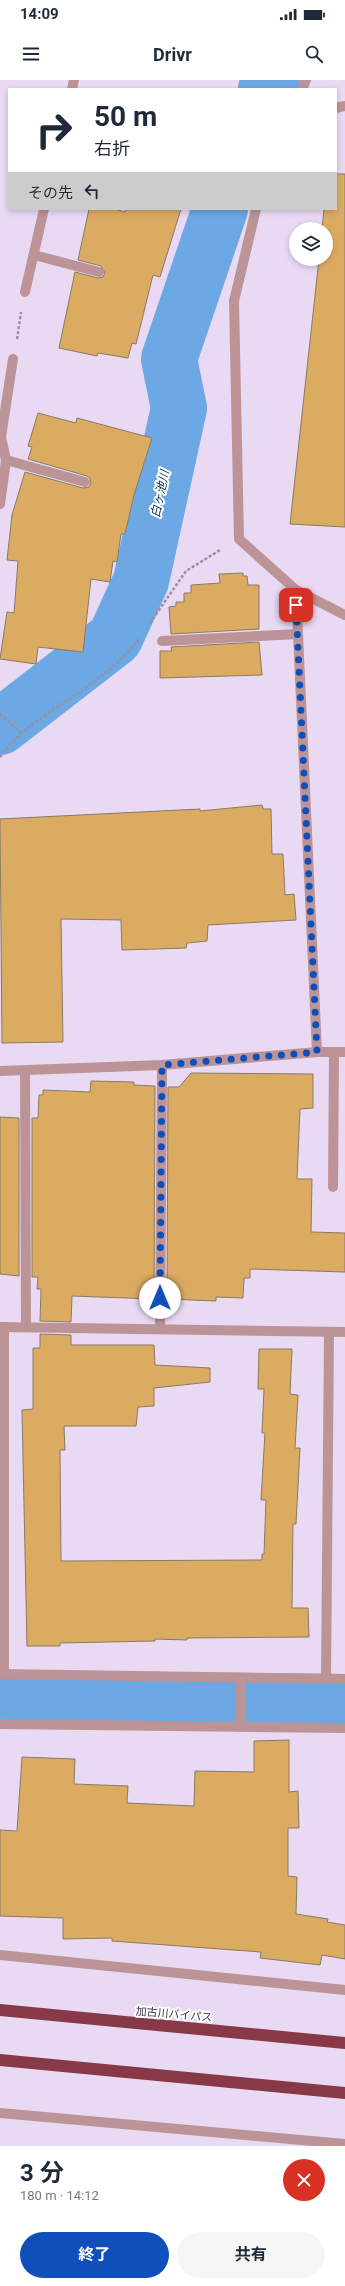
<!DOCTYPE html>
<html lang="ja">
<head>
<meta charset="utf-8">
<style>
  body { margin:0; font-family:Roboto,"Noto Sans JP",sans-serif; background:#f6f6f7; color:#1f2937; height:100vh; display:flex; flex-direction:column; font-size:15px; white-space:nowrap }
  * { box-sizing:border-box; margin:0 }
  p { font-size:13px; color:#747a83 }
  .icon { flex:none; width:22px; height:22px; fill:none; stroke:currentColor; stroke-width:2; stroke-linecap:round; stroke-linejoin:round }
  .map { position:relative; height:2066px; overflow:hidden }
  .details { display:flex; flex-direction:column; background:#fff; flex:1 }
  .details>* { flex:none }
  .banner { position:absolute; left:8px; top:8px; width:329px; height:122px; border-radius:0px; box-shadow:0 2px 6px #0003; background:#fff; color:#1f2937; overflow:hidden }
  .fabs { position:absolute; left:289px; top:142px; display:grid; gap:8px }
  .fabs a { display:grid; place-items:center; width:44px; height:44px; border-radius:50%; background:#fff; box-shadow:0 2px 6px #0003; font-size:20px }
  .pin { position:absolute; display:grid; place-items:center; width:34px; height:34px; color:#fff; margin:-17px; border-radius:8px; box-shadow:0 2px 6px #0006 }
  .me { position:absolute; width:44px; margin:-22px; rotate:0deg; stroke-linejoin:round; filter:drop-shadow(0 0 3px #0008) }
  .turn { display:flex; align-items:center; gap:14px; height:84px; padding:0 20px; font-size:18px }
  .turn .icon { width:52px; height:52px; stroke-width:2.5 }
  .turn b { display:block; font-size:28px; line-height:34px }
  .then { display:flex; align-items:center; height:38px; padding:0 20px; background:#0003; gap:8px; font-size:15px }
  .round { display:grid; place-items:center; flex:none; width:42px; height:42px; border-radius:21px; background:#f6f6f7 }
  .summary { display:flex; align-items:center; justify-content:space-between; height:68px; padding:0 20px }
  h1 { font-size:24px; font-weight:700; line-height:30px }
  .button { display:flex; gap:8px; margin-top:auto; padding:8px 20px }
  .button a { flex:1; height:46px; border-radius:24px; background:#0e4fb9; color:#fff; font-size:16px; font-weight:700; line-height:46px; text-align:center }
  .button a+a { background:#f6f6f7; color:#1f2937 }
  .status { display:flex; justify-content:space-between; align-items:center; height:28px; padding:0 20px; background:#fff; direction:ltr }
  .status svg { height:11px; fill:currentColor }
  header { display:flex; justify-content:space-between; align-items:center; height:52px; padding:0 20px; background:#fff; font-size:18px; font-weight:700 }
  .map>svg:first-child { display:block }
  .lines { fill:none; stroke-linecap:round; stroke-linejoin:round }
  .river { stroke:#6ba8e4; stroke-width:56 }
  .building { fill:#dcab62; stroke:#8a7a64 }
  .path { stroke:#9b8fa2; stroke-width:2.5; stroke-dasharray:3 2; stroke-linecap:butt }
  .street { stroke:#bc9498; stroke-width:10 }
  .highway { stroke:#883947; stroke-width:12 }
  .route { stroke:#0e4fb9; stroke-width:7; stroke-dasharray:0 12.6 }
  .labels { text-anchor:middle; stroke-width:4; stroke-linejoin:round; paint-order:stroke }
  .street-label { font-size:11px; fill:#37313a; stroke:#fff }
  .water-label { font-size:12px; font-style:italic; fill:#002f55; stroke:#fff }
</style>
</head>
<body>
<div class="status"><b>14:09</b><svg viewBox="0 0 49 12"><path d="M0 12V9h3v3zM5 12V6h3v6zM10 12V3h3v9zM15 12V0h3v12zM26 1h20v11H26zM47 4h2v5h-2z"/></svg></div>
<header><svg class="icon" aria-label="menu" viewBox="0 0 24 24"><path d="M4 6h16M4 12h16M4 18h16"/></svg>Drivr<svg class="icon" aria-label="search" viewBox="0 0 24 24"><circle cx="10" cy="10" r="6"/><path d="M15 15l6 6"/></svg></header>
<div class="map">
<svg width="345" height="2066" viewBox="0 0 345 2066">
  <rect width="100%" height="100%" fill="#e9d9f3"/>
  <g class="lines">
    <g class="river">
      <polyline points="266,9 272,0"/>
      <polyline points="0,647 115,558 141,501 179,328 169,279 220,129"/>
      <polyline points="0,1618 345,1622"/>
    </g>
  </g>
  <g class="building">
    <polygon points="336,94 345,94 345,447 290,444 319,179 326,179 326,149 322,149 324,129 336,129"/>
    <polygon points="89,129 114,129 125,132 126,129 181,129 160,197 153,195 136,264 132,263 128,278 98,273 97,276 59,268 75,192 98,198 103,197 105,193 101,186 78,180"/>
    <polygon points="38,333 76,343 77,338 152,358 134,415 125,454 121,454 117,482 113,481 110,502 91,499 83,572 38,567 36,584 0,579 7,532 14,533 18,481 7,480 12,435 25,392 83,408 89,407 91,403 90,398 87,396 28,379 32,367 28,366"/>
    <polygon points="243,493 243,496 247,496 248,505 259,505 259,549 171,554 169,527 176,526 176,522 184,522 184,513 191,513 191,505 220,503 219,494"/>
    <polygon points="259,562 262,595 160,598 160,571 172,571 171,567"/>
    <polygon points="262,725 263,729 271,729 272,774 283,774 285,815 294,814 296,840 208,845 207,861 187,863 186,868 122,870 121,840 61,839 63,962 2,963 0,739 200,729 200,731"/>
    <polygon points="191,993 313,994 313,1028 300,1029 297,1099 312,1099 311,1152 345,1153 345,1192 250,1189 250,1198 244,1198 243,1218 216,1217 216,1221 167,1219 168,1007 179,1007"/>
    <polygon points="91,1001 134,1002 134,1005 155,1006 154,1219 72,1216 71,1242 40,1241 41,1209 37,1209 38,1197 32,1197 32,1038 38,1038 39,1015 43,1015 43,1010 90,1012"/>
    <polygon points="0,1037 19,1038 19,1196 0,1194"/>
    <polygon points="40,1254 71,1255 71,1265 154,1265 155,1285 210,1288 210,1302 154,1308 154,1326 138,1327 136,1346 64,1346 65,1370 60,1370 61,1481 262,1480 262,1474 264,1474 266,1420 261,1420 265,1353 262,1353 264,1309 258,1309 259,1269 292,1269 290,1314 298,1315 295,1368 300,1368 296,1444 293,1444 292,1528 308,1528 309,1557 187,1558 187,1560 155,1559 155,1561 60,1563 60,1566 27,1566 22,1330 33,1329 33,1268 40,1268"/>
    <polygon points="289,1660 289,1712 298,1711 299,1748 288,1748 288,1796 297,1797 296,1834 328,1839 327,1842 345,1845 345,1879 322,1875 320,1885 260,1878 261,1872 112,1861 112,1858 63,1859 63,1838 0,1836 0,1750 17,1751 22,1677 75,1679 74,1704 128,1706 127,1723 194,1726 195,1691 254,1692 254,1661"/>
  </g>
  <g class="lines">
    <g class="path">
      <polyline points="17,259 21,232"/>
      <polyline points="150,543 186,491 220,470"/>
      <polyline points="0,634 22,653"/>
      <path d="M0 677C7 669 14 659 23 652 62 620 110 599 140 557"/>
    </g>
    <g class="street">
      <polyline points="72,9 74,0"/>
      <polyline points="302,9 306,0"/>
      <polyline points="336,28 345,26"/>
      <polyline points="256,129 234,221 239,459 296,510 345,535"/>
      <polyline points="34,175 99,192"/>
      <polyline points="25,212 44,129"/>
      <polyline points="6,380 85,402"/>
      <polyline points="0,424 6,380 1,357 13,279"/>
      <polyline points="296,510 317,972"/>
      <polyline points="162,561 298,554"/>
      <polyline points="0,991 162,985 317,972 345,972"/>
      <polyline points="25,991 26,1247"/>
      <polyline points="333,1107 334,973"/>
      <polyline points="0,1247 345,1252"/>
      <polyline points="160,1249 162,985"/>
      <polyline points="0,1594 345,1599"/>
      <polyline points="4,1594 4,1247"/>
      <polyline points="241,1598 241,1647"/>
      <polyline points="326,1599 329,1253"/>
      <polyline points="0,1644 345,1648"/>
      <polyline points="0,1875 345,1910"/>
      <polyline points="0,2033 345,2064"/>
    </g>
    <g class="highway">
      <polyline points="0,1930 345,1963"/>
      <polyline points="0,1980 345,2013"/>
    </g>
  </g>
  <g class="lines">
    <polyline class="route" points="160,1218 162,985 317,972 296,525"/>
  </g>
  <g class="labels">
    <g class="street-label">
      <text transform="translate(174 1934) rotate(5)" y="4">加古川バイパス</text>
    </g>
    <g class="water-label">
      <text transform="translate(160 414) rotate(-78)" y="4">白ヶ池川</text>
    </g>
  </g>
</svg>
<div class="fabs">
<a><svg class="icon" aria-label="layers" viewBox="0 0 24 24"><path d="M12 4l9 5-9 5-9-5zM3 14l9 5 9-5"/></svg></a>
</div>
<div class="pin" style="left:296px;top:525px;background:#d93025"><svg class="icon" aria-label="arrive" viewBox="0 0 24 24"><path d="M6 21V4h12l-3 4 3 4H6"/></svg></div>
<svg class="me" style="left:160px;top:1218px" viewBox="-20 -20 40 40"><circle r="19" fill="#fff"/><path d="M0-13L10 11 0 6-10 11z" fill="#0e4fb9"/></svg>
<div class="banner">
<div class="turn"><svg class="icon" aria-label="right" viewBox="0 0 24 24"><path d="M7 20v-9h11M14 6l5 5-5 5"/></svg><div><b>50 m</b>右折</div></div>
<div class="then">その先<svg class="icon" aria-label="left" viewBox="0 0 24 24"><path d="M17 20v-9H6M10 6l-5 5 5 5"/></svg></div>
</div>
</div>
<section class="details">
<div class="summary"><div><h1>3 分</h1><p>180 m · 14:12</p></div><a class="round" style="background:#d93025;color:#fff"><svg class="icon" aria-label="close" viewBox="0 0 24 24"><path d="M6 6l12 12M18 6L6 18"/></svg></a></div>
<div class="button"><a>終了</a><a>共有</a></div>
</section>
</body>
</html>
